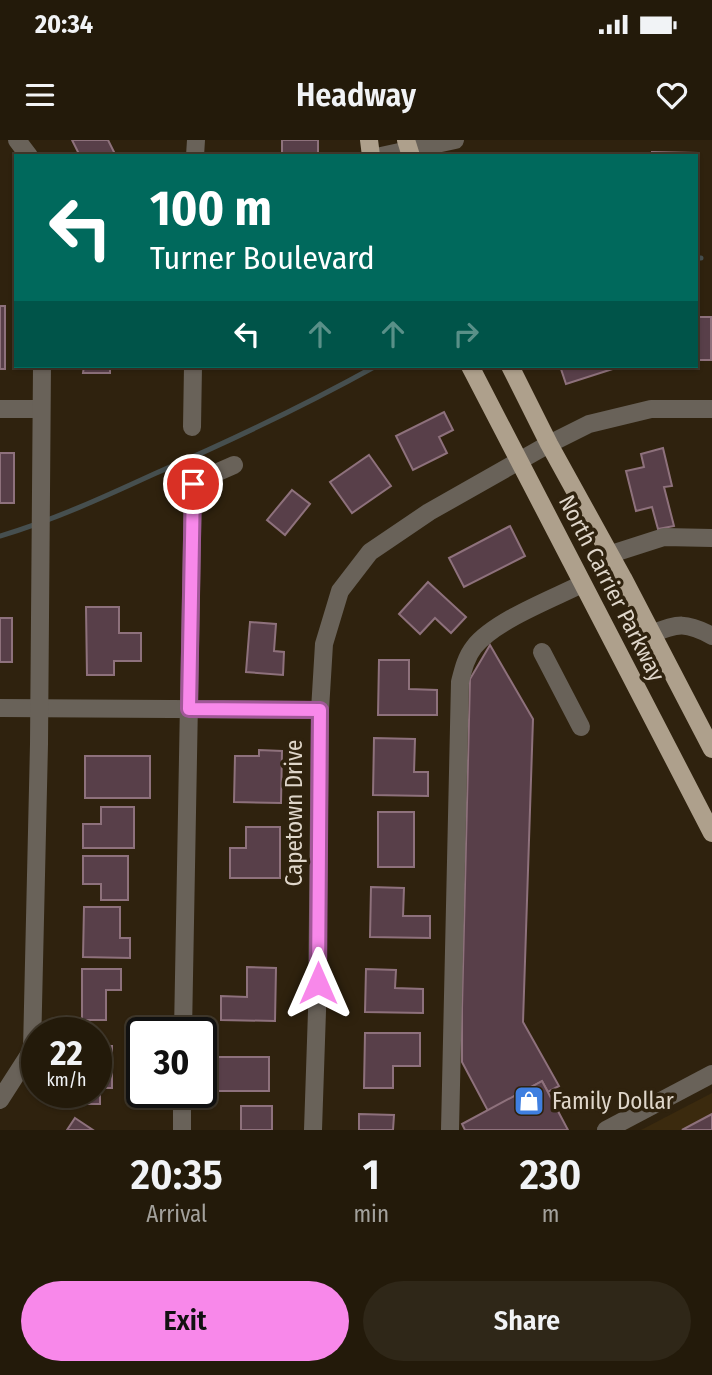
<!DOCTYPE html>
<html lang="en">
<head>
<meta charset="utf-8">
<style>
  body { margin:0; font-family:"Fira Sans Condensed",sans-serif; background:#2f2718; color:#f1f3f6; height:100vh; display:flex; flex-direction:column; font-size:26px; white-space:nowrap }
  * { box-sizing:border-box; margin:0 }
  p { font-size:23px; color:#a3a19c }
  .icon { flex:none; width:38px; height:38px; fill:none; stroke:currentColor; stroke-width:2; stroke-linecap:round; stroke-linejoin:round }
  .map { position:relative; height:990px; overflow:hidden }
  .side { display:flex; flex-direction:column; background:#231a0a; flex:1 }
  .side>* { flex:none }
  .guide { position:absolute; left:14px; top:14px; width:684px; height:214px; border-radius:0px; box-shadow:0 2px 5px #0004,0 0 0 2px #40382b; background:#00695c; color:#fff; overflow:hidden }
  .speed { position:absolute; left:21px; top:877px; display:flex; gap:14px; font-size:35px; font-weight:700; text-align:center }
  .speed>* { display:grid; place-content:center; width:91px; height:91px; border-radius:50%; background:#231a0a; box-shadow:0 2px 5px #0004,0 0 0 2px #40382b; line-height:1 }
  .speed small { font-size:18px; font-weight:400 }
  .speed .limit { border:4px solid #111; border-radius:10px; background:#fff; color:#111 }
  .pin { position:absolute; display:grid; place-items:center; width:60px; height:60px; color:#fff; margin:-30px; border:4px solid #fff; border-radius:50%; box-shadow:0 2px 7px #0007 }
  .me { position:absolute; width:77px; margin:-38px; rotate:0deg; stroke-linejoin:round; filter:drop-shadow(0 0 5px #0008) }
  .turn { display:flex; align-items:center; gap:24px; height:147px; padding:0 21px; font-size:32px }
  .turn .icon { width:91px; height:91px; stroke-width:2.5 }
  .turn b { display:block; font-size:49px; line-height:60px }
  .lanes { display:flex; align-items:center; height:66px; padding:0 21px; background:#0003; justify-content:center; gap:35px; direction:ltr }
  .lanes .off { opacity:.35 }
  .eta { display:flex; justify-content:space-evenly; align-items:center; height:119px; text-align:center }
  .eta b { font-size:42px; font-weight:600; line-height:49px }
  .action { display:flex; gap:14px; margin-top:auto; padding:14px 21px }
  .action a { flex:1; height:80px; border-radius:42px; background:#f888ea; color:#111; font-size:28px; font-weight:600; line-height:80px; text-align:center }
  .action a+a { background:#2f2718; color:#f1f3f6 }
  .status { display:flex; justify-content:space-between; align-items:center; height:49px; padding:0 35px; background:#231a0a; direction:ltr }
  .status svg { height:19px; fill:currentColor }
  header { display:flex; justify-content:space-between; align-items:center; height:91px; padding:0 21px; background:#231a0a; font-size:32px; font-weight:600 }
  .map>svg:first-child { display:block }
  .built { fill:#3b2a0e }
  .lines { fill:none; stroke-linecap:round; stroke-linejoin:round }
  .stream { stroke:#464f4f; stroke-width:5 }
  .building { fill:#583f49; stroke:#8e717c; stroke-width:2 }
  .minor { stroke:#696259; stroke-width:18 }
  .major { stroke:#aea08c; stroke-width:18 }
  .route-casing { stroke:#a15898; stroke-width:18 }
  .route { stroke:#f888ea; stroke-width:12 }
  .labels { text-anchor:middle; stroke-width:7; stroke-linejoin:round; paint-order:stroke }
  .street-label { font-size:23px; fill:#dfd6ca; stroke:#2f220e }
  .poi-label { font-size:23px; fill:#dfd6ca; stroke:#2f220e; text-anchor:start }
</style>
</head>
<body>
<div class="status"><b>20:34</b><svg viewBox="0 0 49 12"><path d="M0 12V9h3v3zM5 12V6h3v6zM10 12V3h3v9zM15 12V0h3v12zM26 1h20v11H26zM47 4h2v5h-2z"/></svg></div>
<header><svg class="icon" aria-label="menu" viewBox="0 0 24 24"><path d="M4 6h16M4 12h16M4 18h16"/></svg>Headway<svg class="icon" aria-label="heart" viewBox="0 0 24 24"><path d="M12 20l-8-8c-3-5 5-10 8-4 3-6 11-1 8 4z"/></svg></header>
<div class="map">
<svg width="712" height="990" viewBox="0 0 712 990">
  <rect width="100%" height="100%" fill="#2f220e"/>
  <polygon class="built" points="712,953 712,990 641,990"/>
  <g class="lines">
    <g class="stream">
      <polyline points="696,118 701,118"/>
      <path d="M0 396C54 380 104 357 154 334 230 301 304 266 376 226"/>
    </g>
  </g>
  <g class="building">
    <polygon points="72,0 108,0 116,16 80,16"/>
    <rect x="282" y="0" width="36" height="16"/>
    <polygon points="652,12 698,13 697,65 696,16 652,16"/>
    <rect x="0" y="166" width="5" height="63"/>
    <rect x="696" y="177" width="15" height="43"/>
    <polygon points="84,226 110,226 110,233 83,233"/>
    <polygon points="560,226 622,226 566,244"/>
    <polygon points="444,272 453,290 439,297 447,313 413,330 396,296"/>
    <polygon points="663,308 672,346 664,347 674,386 658,389 652,367 636,371 626,331 644,327 641,314"/>
    <rect x="0" y="313" width="14" height="50"/>
    <polygon points="369,315 391,346 352,373 330,342"/>
    <polygon points="292,350 310,364 285,395 267,380"/>
    <polygon points="510,386 525,416 464,447 449,418"/>
    <polygon points="428,442 466,477 451,493 435,478 420,494 399,474"/>
    <polygon points="86,467 119,467 119,493 141,493 141,521 114,521 114,535 87,535"/>
    <rect x="0" y="478" width="12" height="44"/>
    <polygon points="250,482 276,484 274,511 284,512 283,535 246,532"/>
    <polygon points="490,505 533,579 523,882 559,946 548,952 542,941 488,971 462,922 462,868 470,539"/>
    <polygon points="379,520 409,520 409,549 437,550 437,575 378,575"/>
    <polygon points="374,598 415,599 414,632 428,632 428,656 373,655"/>
    <polygon points="259,610 282,611 281,663 234,662 235,616 259,616"/>
    <rect x="85" y="616" width="65" height="42"/>
    <polygon points="101,667 134,667 134,708 83,708 83,684 101,684"/>
    <rect x="378" y="672" width="36" height="55"/>
    <polygon points="246,687 280,687 280,738 230,738 230,708 246,708"/>
    <polygon points="83,716 128,716 128,760 101,760 101,744 83,744"/>
    <polygon points="371,747 404,748 403,776 430,776 430,798 370,797"/>
    <polygon points="84,767 120,767 120,798 130,798 130,818 83,817"/>
    <polygon points="247,827 276,828 275,881 221,880 221,856 247,857"/>
    <polygon points="82,829 121,829 121,850 106,850 106,880 82,880"/>
    <polygon points="366,829 396,830 395,848 423,849 423,873 365,872"/>
    <polygon points="365,893 420,893 420,926 393,926 393,948 364,948"/>
    <polygon points="96,906 112,906 112,948 100,948 100,964 79,964 79,952 96,952"/>
    <rect x="215" y="917" width="54" height="34"/>
    <polygon points="542,941 568,990 465,990 462,984"/>
    <rect x="241" y="966" width="31" height="24"/>
    <polygon points="359,974 394,975 393,990 359,990"/>
    <polygon points="712,974 712,990 682,990"/>
    <polygon points="75,978 93,990 67,990"/>
  </g>
  <g class="lines">
    <g class="minor">
      <polyline points="17,0 29,16"/>
      <polyline points="195,16 196,0"/>
      <polyline points="381,16 455,0"/>
      <polyline points="0,269 41,269"/>
      <polyline points="192,287 193,226"/>
      <polyline points="608,415 664,397 712,398"/>
      <path d="M652 494C677 483 687 482 712 496"/>
      <polyline points="542,512 581,587"/>
      <polyline points="0,568 320,570"/>
      <polyline points="183,892 193,343 234,325"/>
      <polyline points="0,960 32,910 39,604 42,226"/>
      <polyline points="182,990 182,952"/>
      <polyline points="313,990 317,871 320,570 324,504 340,451 370,412 429,372 549,304 589,284 651,269 712,269"/>
      <path d="M450 990 460 542C463 530 466 517 474 507 494 481 552 459 582 444"/>
      <polyline points="606,990 712,934"/>
    </g>
    <g class="major">
      <polyline points="369,0 371,16"/>
      <polyline points="406,0 411,16"/>
      <polyline points="470,226 712,693"/>
      <polyline points="510,226 549,304 623,438 712,609"/>
    </g>
  </g>
  <g class="lines">
    <g class="route-casing">
      <polyline id="route" points="193,344 189,569 320,570 318,843"/>
    </g>
    <use href="#route" class="route"/>
  </g>
  <defs>
    <g id="shop-square" transform="scale(1.575)"><rect x="-9" y="-9" width="18" height="18" rx="4" fill="#3f7fe0" stroke="#2f220e"/><path d="M-5-2.5h2.3a2.7 3.5 0 0 1 5.4 0H5L5.5 6h-11ZM-1.5-2.5h3a1.5 2.3 0 0 0-3 0Z" fill="#fff"/></g>
  </defs>
  <g fill-rule="evenodd">
    <use href="#shop-square" x="529" y="961"/>
  </g>
  <g class="labels">
    <g class="street-label">
      <text transform="translate(612 448) rotate(63)" y="8">North Carrier Parkway</text>
      <text transform="translate(294 673) rotate(-90)" y="8">Capetown Drive</text>
    </g>
    <g class="poi-label">
      <text x="552" y="969">Family Dollar</text>
    </g>
  </g>
</svg>
<div class="speed"><div>22<small>km/h</small></div><div class="limit">30</div></div>
<div class="pin" style="left:193px;top:344px;background:#d93025"><svg class="icon" aria-label="arrive" viewBox="0 0 24 24"><path d="M6 21V4h12l-3 4 3 4H6"/></svg></div>
<svg class="me" style="left:318px;top:843px" viewBox="-20 -20 40 40"><path d="M0-17L14 15 0 8-14 15z" fill="#f888ea" stroke="#fff" stroke-width="4"/></svg>
<div class="guide">
<div class="turn"><svg class="icon" aria-label="left" viewBox="0 0 24 24"><path d="M17 20v-9H6M10 6l-5 5 5 5"/></svg><div><b>100 m</b>Turner Boulevard</div></div>
<div class="lanes"><svg class="icon" aria-label="left" viewBox="0 0 24 24"><path d="M17 20v-9H6M10 6l-5 5 5 5"/></svg><svg class="icon off" aria-label="ahead" viewBox="0 0 24 24"><path d="M12 20V5M6 11l6-6 6 6"/></svg><svg class="icon off" aria-label="ahead" viewBox="0 0 24 24"><path d="M12 20V5M6 11l6-6 6 6"/></svg><svg class="icon off" aria-label="right" viewBox="0 0 24 24"><path d="M7 20v-9h11M14 6l5 5-5 5"/></svg></div>
</div>
</div>
<section class="side">
<div class="eta">
<div><b>20:35</b><p>Arrival</p></div>
<div><b>1</b><p>min</p></div>
<div><b>230</b><p>m</p></div>
</div>
<div class="action"><a>Exit</a><a>Share</a></div>
</section>
</body>
</html>
